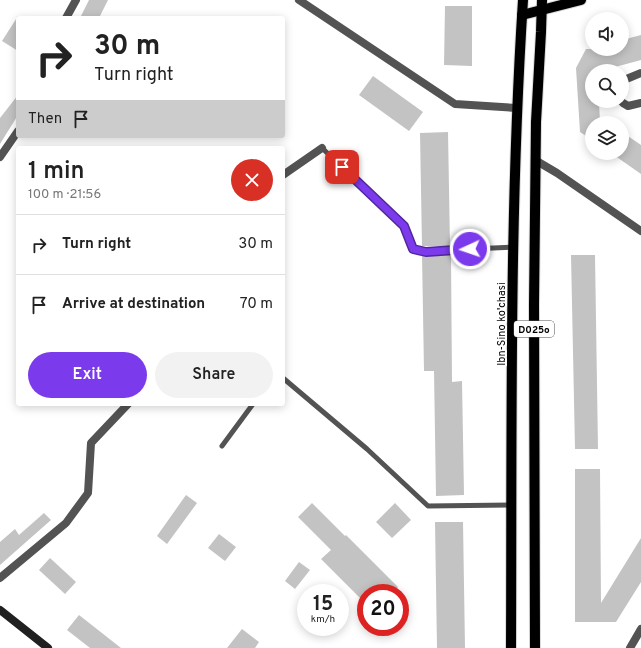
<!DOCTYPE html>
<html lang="en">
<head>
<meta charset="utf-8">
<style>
  body { margin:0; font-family:Overpass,sans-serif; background:#f2f2f2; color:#222; height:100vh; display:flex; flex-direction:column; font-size:15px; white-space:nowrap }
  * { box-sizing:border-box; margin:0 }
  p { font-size:13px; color:#767676 }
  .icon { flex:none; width:22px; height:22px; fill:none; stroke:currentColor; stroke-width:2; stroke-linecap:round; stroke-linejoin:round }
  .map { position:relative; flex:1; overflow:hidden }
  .drawer { position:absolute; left:16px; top:146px; width:269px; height:260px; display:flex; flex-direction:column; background:#fff; border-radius:4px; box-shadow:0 2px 10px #0003 }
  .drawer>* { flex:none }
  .guide { position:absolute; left:16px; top:16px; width:269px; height:122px; border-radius:4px; box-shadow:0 2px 10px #0003; background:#fff; color:#222; overflow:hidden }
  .tools { position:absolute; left:585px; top:12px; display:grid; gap:8px }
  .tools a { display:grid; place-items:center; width:44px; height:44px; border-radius:50%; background:#fff; box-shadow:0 2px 10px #0003; font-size:20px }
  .speed { position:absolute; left:297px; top:584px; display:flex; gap:8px; font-size:20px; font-weight:700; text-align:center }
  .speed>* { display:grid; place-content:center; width:52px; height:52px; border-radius:50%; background:#fff; box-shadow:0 2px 10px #0003; line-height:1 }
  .speed small { font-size:10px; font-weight:400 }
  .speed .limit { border:6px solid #d22; background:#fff; color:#111 }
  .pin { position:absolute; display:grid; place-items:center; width:34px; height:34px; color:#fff; margin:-17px; border-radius:8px; box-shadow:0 2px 6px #0006 }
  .me { position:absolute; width:44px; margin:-22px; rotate:267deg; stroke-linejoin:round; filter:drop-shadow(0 0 3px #0008) }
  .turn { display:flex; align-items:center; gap:14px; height:84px; padding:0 12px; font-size:18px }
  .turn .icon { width:52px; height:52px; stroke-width:2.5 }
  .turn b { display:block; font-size:28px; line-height:34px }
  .then { display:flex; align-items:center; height:38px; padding:0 12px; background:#0003; gap:8px; font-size:15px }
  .round { display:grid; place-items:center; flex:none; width:42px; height:42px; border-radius:21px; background:#f2f2f2 }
  .summary { display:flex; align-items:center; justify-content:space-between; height:68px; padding:0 12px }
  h1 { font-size:24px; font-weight:600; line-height:30px }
  .action { display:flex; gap:8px; margin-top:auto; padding:8px 12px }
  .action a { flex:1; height:46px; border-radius:24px; background:#7c3aed; color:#fff; font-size:16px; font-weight:600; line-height:46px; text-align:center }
  .action a+a { background:#f2f2f2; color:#222 }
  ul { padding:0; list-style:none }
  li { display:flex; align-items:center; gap:12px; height:60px; padding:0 12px; border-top:1px solid #e0e0e0 }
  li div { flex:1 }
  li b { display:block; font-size:15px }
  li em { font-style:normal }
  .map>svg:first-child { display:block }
  .building { fill:#c3c3c3 }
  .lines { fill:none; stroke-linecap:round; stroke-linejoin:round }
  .primary-casing { stroke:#dbdbdb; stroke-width:12 }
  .lane { stroke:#535353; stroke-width:5 }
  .street { stroke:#535353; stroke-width:8 }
  .secondary { stroke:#202020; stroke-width:8 }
  .primary { stroke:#000; stroke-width:10 }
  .route-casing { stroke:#51269a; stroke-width:10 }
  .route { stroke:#7c3aed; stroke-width:7 }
  .labels { text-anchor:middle; stroke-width:4; stroke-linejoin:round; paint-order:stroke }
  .shield { fill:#fff; stroke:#4c4c4c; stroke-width:1 }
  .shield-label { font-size:10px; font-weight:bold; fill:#000 }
  .street-label { font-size:11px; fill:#000; stroke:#fff }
</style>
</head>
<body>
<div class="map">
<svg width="641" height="648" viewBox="0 0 641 648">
  <rect width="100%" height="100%" fill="#fff"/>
  <g class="building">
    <polygon points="89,0 108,0 99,18 80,18"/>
    <polygon points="445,6 472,6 472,66 444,65"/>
    <polygon points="18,16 18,51 2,41"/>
    <polygon points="641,35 641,60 604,70 603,71 592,71 592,101 599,101 600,123 592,123 592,140 580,132 576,68 586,49 622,49 622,40"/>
    <polygon points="373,76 423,112 409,131 359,95"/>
    <polygon points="18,95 18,115 0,144 0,118"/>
    <polygon points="448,132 450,246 422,246 420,133"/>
    <polygon points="622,132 641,145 641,174 611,153 622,153"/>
    <polygon points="422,254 450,254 451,257 452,382 462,381 464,495 436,496 434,371 424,371"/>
    <polygon points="571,255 595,255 598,449 575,449"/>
    <polygon points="575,469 600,469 601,603 641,538 641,582 616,622 575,622"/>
    <polygon points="186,495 197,503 167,544 157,536"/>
    <polygon points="312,503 345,536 346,535 398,587 393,593 366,593 366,604 321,559 331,550 298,517"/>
    <polygon points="395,503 411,520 392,538 376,522"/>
    <polygon points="44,513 51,520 0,565 0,542 15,529 19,535"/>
    <polygon points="435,522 463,522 465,648 437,648"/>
    <polygon points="219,534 236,547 225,561 208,548"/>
    <polygon points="50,558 76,582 65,594 39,570"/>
    <polygon points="299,562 310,570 295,589 285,581"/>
    <polygon points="79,615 121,648 90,648 67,630"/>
    <polygon points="242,629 259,642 255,648 227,648"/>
  </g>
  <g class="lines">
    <g class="primary-casing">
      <g id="primary">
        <polyline points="522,15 581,0"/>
        <path d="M511 648C512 432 509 216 523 0"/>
        <polyline points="535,648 534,305 536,122 541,32 542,0"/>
      </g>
    </g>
    <g class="lane">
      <polyline points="322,148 404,226 413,249 427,251 513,247"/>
      <polyline points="283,378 367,449 428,506 512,505"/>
      <polyline points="222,446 253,404"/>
    </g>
    <g class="street">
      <polyline points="299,0 455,104 517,108"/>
      <polyline points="66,18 76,0"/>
      <polyline points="622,82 624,80 641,73"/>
      <polyline points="621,101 623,103 628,106 641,103"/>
      <polyline points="0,157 18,131"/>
      <polyline points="535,160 557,173 641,231"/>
      <polyline points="283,175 322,148"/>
      <polyline points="0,578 66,523 88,493 91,443 128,404"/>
      <polyline points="630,648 641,629"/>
    </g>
    <polyline class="secondary" points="0,610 48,648"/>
    <use href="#primary" class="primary"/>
  </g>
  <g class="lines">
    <g class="route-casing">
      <polyline id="route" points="342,167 404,226 413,249 426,252 470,249"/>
    </g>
    <use href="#route" class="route"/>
  </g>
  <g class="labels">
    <rect class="shield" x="514" y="321" width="40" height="16" rx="3"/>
    <g class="shield-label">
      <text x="534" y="333">D025o</text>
    </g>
    <g class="street-label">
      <text transform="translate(501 324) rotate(-90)" y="4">Ibn-Sino ko'chasi</text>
    </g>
  </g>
</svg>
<div class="tools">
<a><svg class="icon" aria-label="sound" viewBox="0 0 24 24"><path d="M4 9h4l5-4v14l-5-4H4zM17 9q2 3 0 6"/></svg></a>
<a><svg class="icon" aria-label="search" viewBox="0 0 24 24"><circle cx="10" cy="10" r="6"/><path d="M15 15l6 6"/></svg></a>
<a><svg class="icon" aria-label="layers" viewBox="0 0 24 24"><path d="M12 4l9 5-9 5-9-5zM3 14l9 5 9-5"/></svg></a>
</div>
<div class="speed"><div>15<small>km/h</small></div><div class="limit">20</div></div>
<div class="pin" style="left:342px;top:167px;background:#d93025"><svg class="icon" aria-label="arrive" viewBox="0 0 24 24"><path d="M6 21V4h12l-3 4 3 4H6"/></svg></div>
<svg class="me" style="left:470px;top:249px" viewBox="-20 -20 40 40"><circle r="17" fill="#7c3aed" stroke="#fff" stroke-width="3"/><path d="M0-11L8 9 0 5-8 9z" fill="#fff"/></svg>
<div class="guide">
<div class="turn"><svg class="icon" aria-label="right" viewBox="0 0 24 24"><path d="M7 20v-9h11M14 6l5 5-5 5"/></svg><div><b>30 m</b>Turn right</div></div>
<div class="then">Then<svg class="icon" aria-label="arrive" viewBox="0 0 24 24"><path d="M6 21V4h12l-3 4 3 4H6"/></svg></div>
</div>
<section class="drawer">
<div class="summary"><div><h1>1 min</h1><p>100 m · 21:56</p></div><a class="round" style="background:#d93025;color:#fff"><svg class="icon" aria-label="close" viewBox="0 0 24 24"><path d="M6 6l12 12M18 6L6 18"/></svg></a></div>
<ul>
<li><svg class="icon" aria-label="right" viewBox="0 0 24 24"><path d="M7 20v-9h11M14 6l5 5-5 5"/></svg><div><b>Turn right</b></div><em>30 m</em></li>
<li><svg class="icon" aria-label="arrive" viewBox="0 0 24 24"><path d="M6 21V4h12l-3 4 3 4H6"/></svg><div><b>Arrive at destination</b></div><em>70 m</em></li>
</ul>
<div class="action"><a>Exit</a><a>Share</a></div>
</section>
</div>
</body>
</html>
